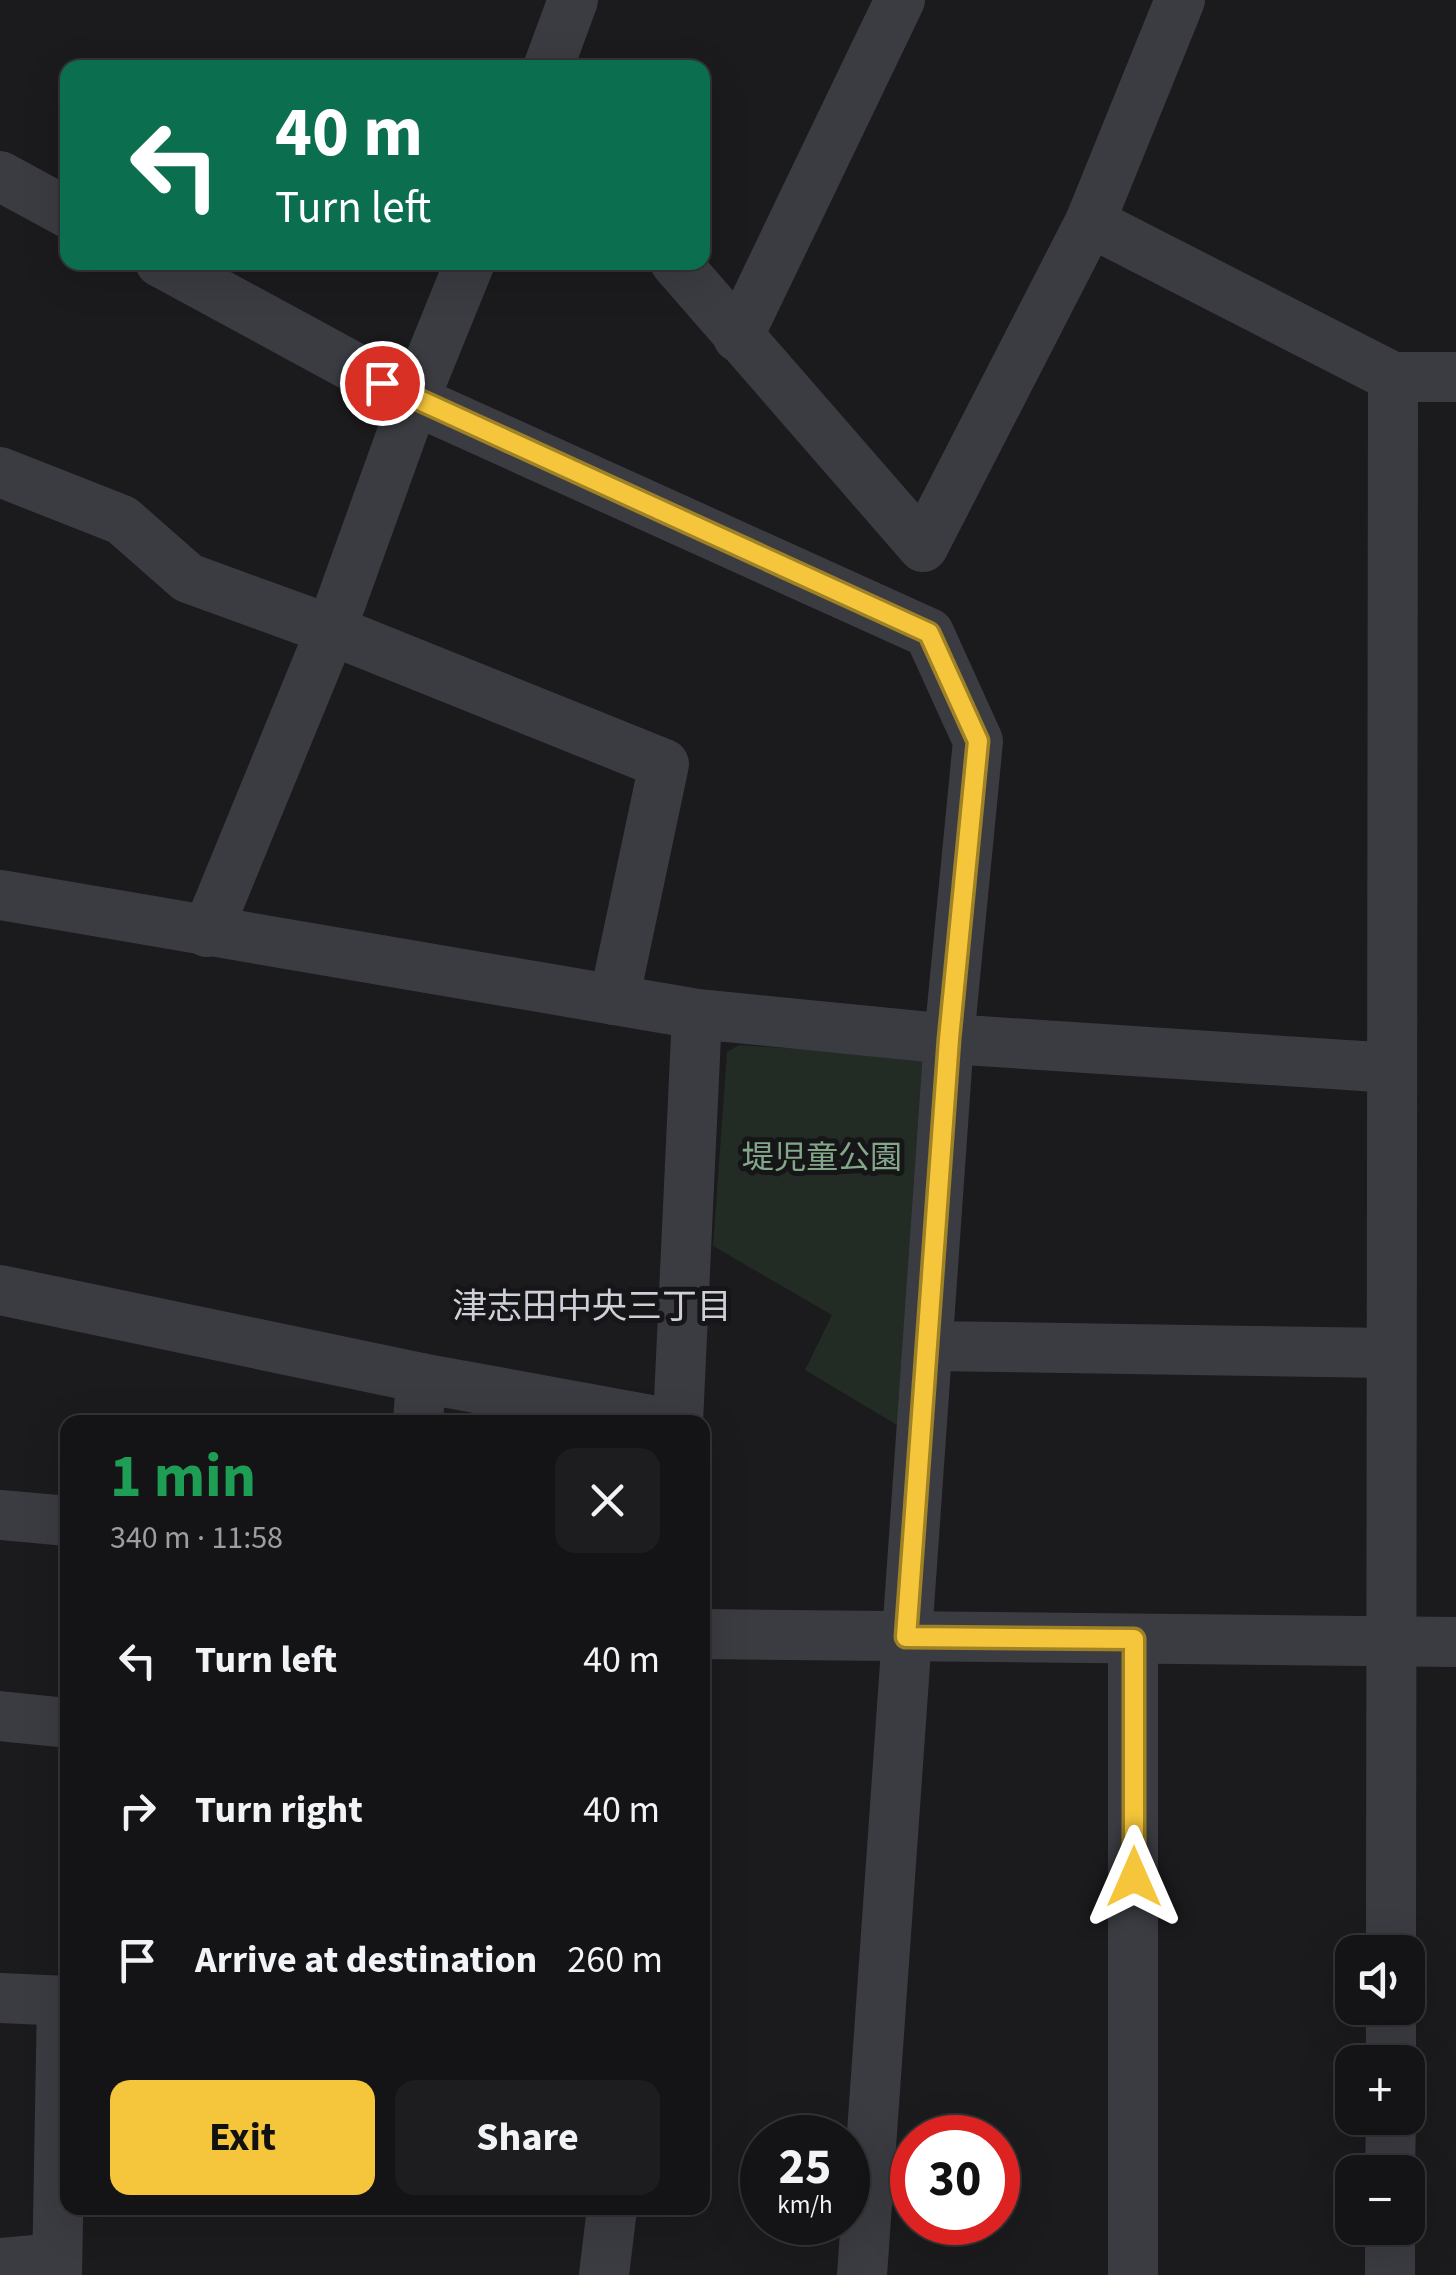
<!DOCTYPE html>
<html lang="en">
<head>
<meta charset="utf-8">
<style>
  body { margin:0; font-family:"Source Sans 3","Noto Sans JP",sans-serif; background:#1d1d1f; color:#f1f3f6; height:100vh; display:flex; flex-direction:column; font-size:38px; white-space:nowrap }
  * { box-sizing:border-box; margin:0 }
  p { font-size:32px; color:#9d9ea1 }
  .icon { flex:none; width:55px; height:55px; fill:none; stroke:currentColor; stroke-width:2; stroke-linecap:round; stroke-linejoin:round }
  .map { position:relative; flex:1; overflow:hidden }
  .details { position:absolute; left:60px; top:1415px; width:650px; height:800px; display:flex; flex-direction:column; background:#141416; border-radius:20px; box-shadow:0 10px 40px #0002,0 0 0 2px #333335 }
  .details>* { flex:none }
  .banner { position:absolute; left:60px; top:60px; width:650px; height:210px; border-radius:20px; box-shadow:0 10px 40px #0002,0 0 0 2px #333335; background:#0b6e4f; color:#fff; overflow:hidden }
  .buttons { position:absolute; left:1335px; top:1935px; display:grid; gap:20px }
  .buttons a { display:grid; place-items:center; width:90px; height:90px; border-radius:20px; background:#141416; box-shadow:0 10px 40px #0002,0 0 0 2px #333335; font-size:50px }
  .speed { position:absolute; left:740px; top:2115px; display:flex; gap:20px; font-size:50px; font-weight:700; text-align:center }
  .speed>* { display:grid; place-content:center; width:130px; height:130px; border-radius:50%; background:#141416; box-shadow:0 10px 40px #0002,0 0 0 2px #333335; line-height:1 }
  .speed small { font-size:25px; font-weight:400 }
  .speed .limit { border:15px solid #d22; background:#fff; color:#111 }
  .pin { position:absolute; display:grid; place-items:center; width:85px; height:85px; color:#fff; margin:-42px; border:5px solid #fff; border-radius:50%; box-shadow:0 2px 10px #0007 }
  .me { position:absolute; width:110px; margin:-55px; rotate:0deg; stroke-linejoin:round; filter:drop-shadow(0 0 8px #0008) }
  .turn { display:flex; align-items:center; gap:35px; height:210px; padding:0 50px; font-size:45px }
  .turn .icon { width:130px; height:130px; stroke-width:2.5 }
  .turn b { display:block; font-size:70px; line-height:85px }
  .round { display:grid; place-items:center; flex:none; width:105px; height:105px; border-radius:20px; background:#1d1d1f }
  .overview { display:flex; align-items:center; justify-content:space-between; height:170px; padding:0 50px }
  h1 { font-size:60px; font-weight:700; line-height:75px; color:#1e9e55 }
  .cta { display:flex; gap:20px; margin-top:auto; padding:20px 50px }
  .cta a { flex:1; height:115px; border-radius:20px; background:#f5c63b; color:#111; font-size:40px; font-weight:700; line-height:115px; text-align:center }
  .cta a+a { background:#1d1d1f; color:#f1f3f6 }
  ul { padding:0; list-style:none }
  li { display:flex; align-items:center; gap:30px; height:150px; padding:0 50px }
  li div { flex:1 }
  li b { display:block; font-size:38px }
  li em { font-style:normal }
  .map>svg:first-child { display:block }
  .green { fill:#222b24 }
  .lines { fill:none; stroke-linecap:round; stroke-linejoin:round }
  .minor { stroke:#3b3c42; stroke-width:50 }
  .route-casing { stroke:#9f8126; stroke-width:25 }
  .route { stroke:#f5c63b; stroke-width:18 }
  .labels { text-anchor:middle; stroke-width:10; stroke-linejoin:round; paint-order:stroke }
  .park-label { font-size:32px; fill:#84a789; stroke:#161518 }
  .neighbourhood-label { font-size:35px; fill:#ced0d8; stroke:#161518 }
</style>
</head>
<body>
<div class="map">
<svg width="1456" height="2275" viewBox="0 0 1456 2275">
  <rect width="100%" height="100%" fill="#1b1b1d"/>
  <polygon class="green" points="739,1045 920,1057 931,1069 902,1428 805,1370 832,1315 713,1246 727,1052"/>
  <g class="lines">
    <g class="minor">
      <polyline points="548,68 573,0"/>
      <polyline points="0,176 68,213"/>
      <polyline points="1090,222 1393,377 1456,377"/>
      <polyline points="160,262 414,400 929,633 978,741 949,1039 862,2275"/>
      <polyline points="675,262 923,547 1090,222 1180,0"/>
      <polyline points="738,337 900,0"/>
      <polyline points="0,472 122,520 188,578 331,630 664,764 614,1000"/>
      <polyline points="0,895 697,1014 949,1039 1392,1068"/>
      <polyline points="207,932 331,630 414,400 470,262"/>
      <polyline points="0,1290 421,1378 662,1422"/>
      <polyline points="928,1346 1391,1353"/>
      <polyline points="418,1422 421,1378"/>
      <polyline points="678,1422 697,1014"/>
      <polyline points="0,1515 68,1521"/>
      <polyline points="702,1634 1456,1642"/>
      <polyline points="1133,1639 1133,2275"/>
      <polyline points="0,1716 68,1723"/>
      <polyline points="1391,1952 1393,377"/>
      <polyline points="0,1998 68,2001"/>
      <polyline points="1391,2062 1391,2008"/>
      <polyline points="1390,2172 1391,2118"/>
      <polyline points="0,2263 57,2258"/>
      <polyline points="57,2275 62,2001"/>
      <polyline points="604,2275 612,2208"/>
      <polyline points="1390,2275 1390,2228"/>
    </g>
  </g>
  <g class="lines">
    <g class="route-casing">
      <polyline id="route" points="382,383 929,633 978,741 949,1039 906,1637 1134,1639 1134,1877"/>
    </g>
    <use href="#route" class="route"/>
  </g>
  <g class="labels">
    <g class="park-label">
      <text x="822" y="1168">堤児童公園</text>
    </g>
    <g class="neighbourhood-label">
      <text x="592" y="1318">津志田中央三丁目</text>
    </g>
  </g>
</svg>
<div class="buttons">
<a><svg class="icon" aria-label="sound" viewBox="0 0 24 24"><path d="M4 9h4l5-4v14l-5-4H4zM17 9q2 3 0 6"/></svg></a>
<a>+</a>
<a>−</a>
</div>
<div class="speed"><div>25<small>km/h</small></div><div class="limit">30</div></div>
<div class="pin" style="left:382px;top:383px;background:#d93025"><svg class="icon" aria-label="arrive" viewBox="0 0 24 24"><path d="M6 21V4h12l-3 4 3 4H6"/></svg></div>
<svg class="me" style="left:1134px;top:1877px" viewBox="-20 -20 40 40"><path d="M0-17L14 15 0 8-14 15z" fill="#f5c63b" stroke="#fff" stroke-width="4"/></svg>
<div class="banner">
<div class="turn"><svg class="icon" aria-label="left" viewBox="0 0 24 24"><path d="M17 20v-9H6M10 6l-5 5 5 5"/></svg><div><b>40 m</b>Turn left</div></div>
</div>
<section class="details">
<div class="overview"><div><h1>1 min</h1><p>340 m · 11:58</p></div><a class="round"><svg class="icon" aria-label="close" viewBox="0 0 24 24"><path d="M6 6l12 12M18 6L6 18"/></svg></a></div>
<ul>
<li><svg class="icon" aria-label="left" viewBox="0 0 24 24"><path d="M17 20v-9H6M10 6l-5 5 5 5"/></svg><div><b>Turn left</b></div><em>40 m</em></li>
<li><svg class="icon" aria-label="right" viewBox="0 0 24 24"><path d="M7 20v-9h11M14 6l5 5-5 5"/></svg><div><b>Turn right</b></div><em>40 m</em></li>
<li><svg class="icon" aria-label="arrive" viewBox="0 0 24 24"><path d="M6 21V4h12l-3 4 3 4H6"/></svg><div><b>Arrive at destination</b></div><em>260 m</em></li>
</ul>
<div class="cta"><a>Exit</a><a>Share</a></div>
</section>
</div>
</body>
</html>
